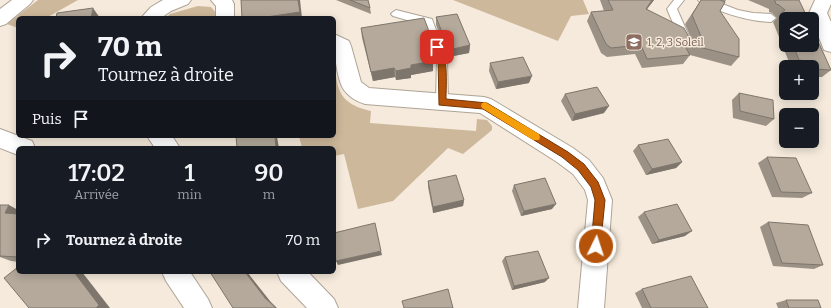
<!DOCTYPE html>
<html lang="fr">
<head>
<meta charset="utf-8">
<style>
  body { margin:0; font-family:Bitter,serif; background:#242831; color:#f1f3f6; height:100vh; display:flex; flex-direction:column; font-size:15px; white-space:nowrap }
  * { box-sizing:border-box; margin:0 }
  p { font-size:13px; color:#9ea1a6 }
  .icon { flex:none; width:22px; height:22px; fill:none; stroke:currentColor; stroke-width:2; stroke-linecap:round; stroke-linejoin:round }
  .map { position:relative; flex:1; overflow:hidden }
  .side { position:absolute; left:16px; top:146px; width:320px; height:128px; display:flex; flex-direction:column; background:#171b24; border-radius:6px; box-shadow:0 2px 10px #0003 }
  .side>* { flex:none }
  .hud { position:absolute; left:16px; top:16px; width:320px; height:122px; border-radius:6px; box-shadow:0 2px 10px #0003; background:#171b24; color:#f1f3f6; overflow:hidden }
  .fabs { position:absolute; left:779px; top:12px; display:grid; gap:8px }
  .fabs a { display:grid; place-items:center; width:40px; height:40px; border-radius:6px; background:#171b24; box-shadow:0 2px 10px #0003; font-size:20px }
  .pin { position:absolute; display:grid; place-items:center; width:34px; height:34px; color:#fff; margin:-17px; border-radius:8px; box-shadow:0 2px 6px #0006 }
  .me { position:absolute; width:44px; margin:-22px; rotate:4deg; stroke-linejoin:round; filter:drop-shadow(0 0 3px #0008) }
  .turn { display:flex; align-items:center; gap:14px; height:84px; padding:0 16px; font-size:18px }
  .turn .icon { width:52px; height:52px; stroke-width:2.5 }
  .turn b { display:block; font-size:28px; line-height:34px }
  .then { display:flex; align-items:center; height:38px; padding:0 16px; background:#0003; gap:8px; font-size:15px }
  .eta { display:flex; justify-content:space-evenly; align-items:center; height:68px; text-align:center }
  .eta b { font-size:24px; font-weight:600; line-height:28px }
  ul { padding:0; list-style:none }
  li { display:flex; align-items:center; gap:12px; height:52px; padding:0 16px }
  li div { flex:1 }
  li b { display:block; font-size:15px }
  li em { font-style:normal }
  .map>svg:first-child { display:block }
  .green { fill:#ceb89b }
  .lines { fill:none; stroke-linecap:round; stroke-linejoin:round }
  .lane-casing { stroke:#aea496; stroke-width:2 }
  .street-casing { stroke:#aea496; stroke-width:2 }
  .secondary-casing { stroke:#aea496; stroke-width:2 }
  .lane { fill:#fff; fill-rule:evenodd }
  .street { fill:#fff; fill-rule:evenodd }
  .secondary { fill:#fff; fill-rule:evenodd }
  .wall { fill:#9b9185 }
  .shaded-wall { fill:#7e766c }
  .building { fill:#b4a99b; stroke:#7e766c }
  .route { fill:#b45309; stroke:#753606 }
  .slow { fill:#f59e0b }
  .labels { text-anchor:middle; stroke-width:3; stroke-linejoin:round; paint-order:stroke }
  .education-label { font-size:11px; fill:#785e54; stroke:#f5eadb; text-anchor:start }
</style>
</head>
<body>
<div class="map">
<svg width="831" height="308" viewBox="0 0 831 308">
  <rect width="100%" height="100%" fill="#f5eadb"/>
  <g class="green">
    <polygon points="38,0 78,0 46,18 18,18 18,28 7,24"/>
    <polygon points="453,0 583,0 589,14 571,16 558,41"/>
    <polygon points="198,6 211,7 216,13 216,18 166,18 170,14"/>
    <path d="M334 64C336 72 336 81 339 89 344 103 358 108 371 111L370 123 476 131 477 119 487 120 492 126V130L463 154 448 148 393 201 358 209 344 154 334 156V148H302L299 136H334Z"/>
  </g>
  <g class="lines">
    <g class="lane-casing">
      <g id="lane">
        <polygon points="674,0 684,0 677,9 691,41 690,44 682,44 667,9"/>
        <path d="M698 0H712L738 10 753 13 771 14 776 18 771 22C745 21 723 13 700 2Z"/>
        <polygon points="396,10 432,19 433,22 447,59 448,102 446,105 442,107 438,105 436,102 437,59 424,25 393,16 391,14 393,12"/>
      </g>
    </g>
    <g class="street-casing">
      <g id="street">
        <polygon points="12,0 33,0 30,4 6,24 0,26 0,9"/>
        <polygon points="163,0 191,0 188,4 171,11 161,18 141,18 151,7"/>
        <polygon points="211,0 232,0 234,4 234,18 216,18 216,6"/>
        <polygon points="815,0 831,0 831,4 827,13 831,22 831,52 824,50 809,13"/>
        <path d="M334 34 349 41 351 46 361 82 369 88 484 97 491 99 573 148 589 160 603 178 612 200 604 308H578L588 200 585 190 573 174 557 162 480 113 365 104C358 102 349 97 344 90 336 78 334 48 334 34Z"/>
        <polygon points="147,136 172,136 180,148 155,148"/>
        <polygon points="277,272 308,272 334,299 338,308 307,308 281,281"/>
      </g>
    </g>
    <g class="secondary-casing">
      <g id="secondary">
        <polygon points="0,129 32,141 35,148 18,148 18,155 0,148"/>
        <polygon points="162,272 190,272 208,299 212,308 184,308 166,281"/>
      </g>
    </g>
    <use href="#lane" class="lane"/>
    <use href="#street" class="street"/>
    <use href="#secondary" class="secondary"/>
  </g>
  <g class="wall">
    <polygon points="336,0 368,0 370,8 371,14"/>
    <polygon points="600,0 654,0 647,9 693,45 694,45 685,24 701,0 726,0 720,11 739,57 731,66 690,55 683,64 642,68 635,54 607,57 601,53 587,21 591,12 604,11"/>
    <polygon points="748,0 799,0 786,19 786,45 812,45 831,70 822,77 812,77 812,67 791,67 773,22 777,18 772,13 769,12 769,9"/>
    <polygon points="436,17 470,45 469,53 448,57 436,25"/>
    <polygon points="361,28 435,60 433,60 433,71 411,75 411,78 396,80 395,77 373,81 362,38"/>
    <polygon points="490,63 529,83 496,89 489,71"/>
    <polygon points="739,93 774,119 766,126 733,118 732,100"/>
    <polygon points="565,94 604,113 572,121 561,101"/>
    <polygon points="638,145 682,162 676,168 646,175 633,151"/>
    <polygon points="767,157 812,193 802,198 772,197 758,163"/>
    <polygon points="428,181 464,200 463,206 433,213 428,187"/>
    <polygon points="514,185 552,209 521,216 512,191"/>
    <polygon points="0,205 18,210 18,262 11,261 0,257"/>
    <polygon points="644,212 685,236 652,244 638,217"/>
    <polygon points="768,222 823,265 814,269 773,266 760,227"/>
    <polygon points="505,257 545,282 512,290 502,261"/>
    <polygon points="642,289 708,308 642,308 635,293"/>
    <polygon points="786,300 821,308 778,308 776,303"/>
  </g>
  <g class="shaded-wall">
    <polygon points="298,0 300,0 302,18 260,18"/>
    <polygon points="652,0 654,0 640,18"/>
    <polygon points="93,8 100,18 91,18"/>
    <polygon points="470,45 469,53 448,57 449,50"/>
    <polygon points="436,50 435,60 430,61 430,51"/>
    <polygon points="433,61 433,71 411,75 411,78 396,80 396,71 411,65"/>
    <polygon points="394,68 395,77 373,81 371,72"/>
    <polygon points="532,76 529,83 496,89 498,82"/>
    <polygon points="609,106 604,113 572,121 575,114"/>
    <polygon points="275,136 277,136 277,137 279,148 276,148"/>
    <polygon points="682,162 676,168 646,175 652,169"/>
    <polygon points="464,200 463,206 433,213 433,207"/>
    <polygon points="556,204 552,209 521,216 524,211"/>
    <polygon points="9,205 18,210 18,219 5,213"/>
    <polygon points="692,231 685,236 652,244 659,240"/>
    <polygon points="381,251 382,255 338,265 336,261"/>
    <polygon points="74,272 82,272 110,308 96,308"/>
    <polygon points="245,272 247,272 270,301 277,308 276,308 265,298"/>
    <polygon points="549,278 545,282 512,290 514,286"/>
  </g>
  <g class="building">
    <polygon points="241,0 298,0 300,12 260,18 242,18"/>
    <polygon points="350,0 368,0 370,8"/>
    <polygon points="608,0 652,0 646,9 684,28 693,45 702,44 703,41 692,15 701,0 720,0 725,2 720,11 739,39 739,57 683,43 690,55 647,59 641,45 611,48 606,44 591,12 613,10"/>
    <polygon points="774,0 799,0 808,19 786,19 786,29 780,14 785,10 779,5 776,4 775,1"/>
    <polygon points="93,8 91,18 56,18 57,13"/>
    <polygon points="457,14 470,45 449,50 436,17"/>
    <polygon points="424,18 436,50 430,51 433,61 411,65 411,68 396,71 394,68 371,72 361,28"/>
    <polygon points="812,28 831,70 812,69 812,67 809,67 806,61 799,60 793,45 812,45"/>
    <polygon points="523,57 532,76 498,82 490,63"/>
    <polygon points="597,87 609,106 575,114 565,94"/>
    <polygon points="739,93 773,100 774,119 740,111"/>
    <polygon points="236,136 275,136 276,148 237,148"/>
    <polygon points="668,139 682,162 652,169 638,145"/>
    <polygon points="767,157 796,158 812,193 781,192"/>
    <polygon points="456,175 464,200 433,207 428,181"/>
    <polygon points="545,178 556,204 524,211 514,185"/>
    <polygon points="677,204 692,231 659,240 644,212"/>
    <polygon points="0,205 9,205 5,213 18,214 18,257 0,256"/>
    <polygon points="768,222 808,225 823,265 782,263"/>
    <polygon points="375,223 381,251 336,261 334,249 334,233"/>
    <polygon points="538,251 549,278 514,286 505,257"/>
    <polygon points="18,267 18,272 74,272 99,305 96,308 29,308 4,278"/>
    <polygon points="210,272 245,272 265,298 276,308 233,308"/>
    <polygon points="691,276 708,308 651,308 642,289"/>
    <polygon points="448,289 453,308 404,308 402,301"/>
    <polygon points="786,300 818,300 821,308 789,308"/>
  </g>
  <path class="route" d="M437 44C449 48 446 87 446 99L487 103 568 152 584 164 598 182 605 200 600 250 596 251 593 250 591 246 595 200 591 187 578 170 562 157 483 109 439 105 438 59 433 47Z"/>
  <polygon class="slow" points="485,102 539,134 540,137 539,140 533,140 482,108 481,106 482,103"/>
  <defs>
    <g id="school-square" transform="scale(0.9)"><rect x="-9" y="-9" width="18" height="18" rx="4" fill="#8d6e63" stroke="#f5eadb"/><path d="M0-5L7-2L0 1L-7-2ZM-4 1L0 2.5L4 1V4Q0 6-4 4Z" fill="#fff"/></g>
  </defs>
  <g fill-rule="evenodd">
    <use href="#school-square" x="634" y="42"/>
  </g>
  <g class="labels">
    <g class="education-label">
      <text x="647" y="46">1, 2, 3 Soleil</text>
    </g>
  </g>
</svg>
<div class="fabs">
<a><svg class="icon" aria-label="layers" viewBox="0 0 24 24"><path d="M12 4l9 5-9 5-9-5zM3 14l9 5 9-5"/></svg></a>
<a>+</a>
<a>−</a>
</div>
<div class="pin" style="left:437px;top:47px;background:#d93025"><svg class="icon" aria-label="arrive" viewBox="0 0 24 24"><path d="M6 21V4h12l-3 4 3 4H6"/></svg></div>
<svg class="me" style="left:596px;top:246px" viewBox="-20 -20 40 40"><circle r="17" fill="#b45309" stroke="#fff" stroke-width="3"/><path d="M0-11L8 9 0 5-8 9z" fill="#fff"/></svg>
<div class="hud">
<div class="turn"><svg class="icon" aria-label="right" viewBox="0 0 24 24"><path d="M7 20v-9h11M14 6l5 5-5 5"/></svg><div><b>70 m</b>Tournez à droite</div></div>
<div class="then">Puis<svg class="icon" aria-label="arrive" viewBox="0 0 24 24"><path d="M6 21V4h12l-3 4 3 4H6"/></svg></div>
</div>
<section class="side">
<div class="eta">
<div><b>17:02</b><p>Arrivée</p></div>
<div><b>1</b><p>min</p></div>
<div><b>90</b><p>m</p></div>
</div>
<ul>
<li><svg class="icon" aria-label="right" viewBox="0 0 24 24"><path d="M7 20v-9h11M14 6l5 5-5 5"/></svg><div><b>Tournez à droite</b></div><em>70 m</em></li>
</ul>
</section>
</div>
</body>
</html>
